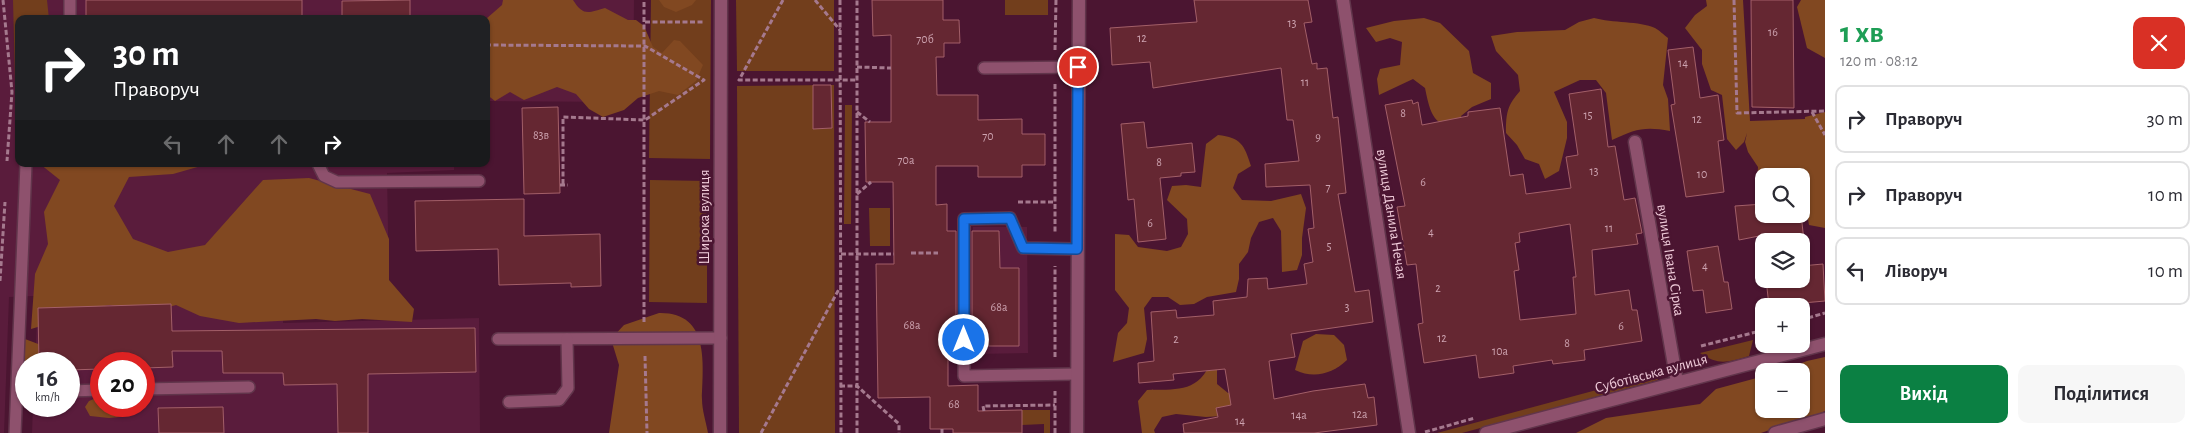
<!DOCTYPE html>
<html lang="uk">
<head>
<meta charset="utf-8">
<style>
  body { margin:0; font-family:"Alegreya Sans",sans-serif; background:#f7f7f7; color:#2b2b33; height:100vh; display:flex; flex-direction:column; font-size:19px; white-space:nowrap }
  * { box-sizing:border-box; margin:0 }
  p { font-size:16px; color:#7c7c81 }
  .icon { flex:none; width:28px; height:28px; fill:none; stroke:currentColor; stroke-width:2; stroke-linecap:round; stroke-linejoin:round }
  .map { position:relative; flex:1; overflow:hidden }
  .details { display:flex; flex-direction:column; background:#fff; width:375px }
  .details>* { flex:none }
  .banner { position:absolute; left:15px; top:15px; width:475px; height:152px; border-radius:10px; box-shadow:0 1px 4px #0004; background:#202124; color:#fff; overflow:hidden }
  .buttons { position:absolute; left:1755px; top:168px; display:grid; gap:10px }
  .buttons a { display:grid; place-items:center; width:55px; height:55px; border-radius:10px; background:#fff; box-shadow:0 1px 4px #0004; font-size:25px }
  .speed { position:absolute; left:15px; top:352px; display:flex; gap:10px; font-size:25px; font-weight:700; text-align:center }
  .speed>* { display:grid; place-content:center; width:65px; height:65px; border-radius:50%; background:#fff; box-shadow:0 1px 4px #0004; line-height:1 }
  .speed small { font-size:12px; font-weight:400 }
  .speed .limit { border:8px solid #d22; background:#fff; color:#111 }
  .pin { position:absolute; display:grid; place-items:center; width:42px; height:42px; color:#fff; margin:-21px; border:2px solid #fff; border-radius:50%; box-shadow:0 1px 5px #0007 }
  .me { position:absolute; width:55px; margin:-28px; rotate:0deg; stroke-linejoin:round; filter:drop-shadow(0 0 4px #0008) }
  .turn { display:flex; align-items:center; gap:18px; height:105px; padding:0 15px; font-size:22px }
  .turn .icon { width:65px; height:65px; stroke-width:2.5 }
  .turn b { display:block; font-size:35px; line-height:42px }
  .lanes { display:flex; align-items:center; height:48px; padding:0 15px; background:#0003; justify-content:center; gap:25px; direction:ltr }
  .lanes .off { opacity:.35 }
  .round { display:grid; place-items:center; flex:none; width:52px; height:52px; border-radius:10px; background:#f7f7f7 }
  .overview { display:flex; align-items:center; justify-content:space-between; height:85px; padding:0 15px }
  h1 { font-size:30px; font-weight:600; line-height:38px; color:#1e9e55 }
  .primary-button { display:flex; gap:10px; margin-top:auto; padding:10px 15px }
  .primary-button a { flex:1; height:58px; border-radius:10px; background:#0b8043; color:#fff; font-size:20px; font-weight:600; line-height:58px; text-align:center }
  .primary-button a+a { background:#f7f7f7; color:#2b2b33 }
  ul { padding:0; list-style:none }
  li { display:flex; align-items:center; gap:15px; height:68px; margin:0 10px 8px; padding:0 5px; border:2px solid #e1e1e2; border-radius:10px }
  li div { flex:1 }
  li b { display:block; font-size:19px }
  li em { font-style:normal }
  main { display:flex; flex:1; min-height:0 }
  .map>svg:first-child { display:block }
  .built { fill:#5a1c3c; fill-rule:evenodd }
  .green { fill:#723e1c }
  .forest { fill:#814821 }
  .building { fill:#652732; stroke:#a35f68; fill-rule:evenodd }
  .lines { fill:none; stroke-linecap:round; stroke-linejoin:round }
  .lane-casing { stroke:#61354b; stroke-width:14 }
  .street-casing { stroke:#61354b; stroke-width:15 }
  .secondary-casing { stroke:#61354b; stroke-width:15 }
  .path { stroke:#a5798e; stroke-width:3; stroke-dasharray:5 2.5; stroke-linecap:butt }
  .lane { stroke:#8e516d; stroke-width:11 }
  .street { stroke:#8e516d; stroke-width:12 }
  .secondary { stroke:#8e516d; stroke-width:12 }
  .route-casing { stroke:#114b97; stroke-width:12 }
  .route { stroke:#1a73e8; stroke-width:9 }
  .labels { text-anchor:middle; stroke-width:5; stroke-linejoin:round; paint-order:stroke }
  .number-label { font-size:12px; fill:#cda3b0 }
  .street-label { font-size:15px; fill:#f0ccda; stroke:#4b1531 }
</style>
</head>
<body>
<main>
<div class="map">
<svg width="1825" height="433" viewBox="0 0 1825 433">
  <rect width="100%" height="100%" fill="#4b1531"/>
  <g class="built">
    <polygon points="0,0 634,0 633,102 486,101 486,19 19,19 19,164 454,164 454,170 387,173 389,285 283,286 9,297 4,433 0,433"/>
    <polygon points="973,227 1027,227 1028,353 974,354"/>
    <path d="M283 294V323L479 318 480 433H32L33 406H69V364H35L38 301ZM101 364H144V406H101Z"/>
  </g>
  <g class="green">
    <polygon points="13,0 47,0 49,19 19,19 19,87 15,82"/>
    <polygon points="651,0 711,0 710,159 649,158"/>
    <polygon points="736,0 834,0 834,71 737,71"/>
    <rect x="1005" y="0" width="43" height="15"/>
    <polygon points="834,85 835,433 739,433 737,86"/>
    <polygon points="845,105 852,105 851,224 844,224"/>
    <polygon points="650,180 707,181 707,303 649,302"/>
    <polygon points="869,208 890,208 890,246 870,246"/>
    <path d="M1753 340 1749 356C1728 362 1719 366 1700 353Z"/>
    <polygon points="1656,374 1658,380 1462,433 1437,433"/>
    <polygon points="1022,410 1050,410 1050,433 1044,433 1044,424 1022,425"/>
  </g>
  <g class="forest">
    <path d="M503 0H573C583 16 588 13 605 8L628 20H636L644 26 653 47 662 53 674 40 680 41 703 65 696 81 678 95 659 91 638 98 624 110 603 117 589 109 576 94 557 87 524 100 510 92 495 101 486 94V19L502 5Z"/>
    <polygon points="659,0 696,0 692,5 676,12 664,7"/>
    <polygon points="1706,0 1743,0 1750,121 1805,119 1805,117 1825,112 1825,228 1809,225 1804,196 1801,196 1801,176 1764,176 1763,197 1757,182 1758,167 1748,152 1745,142 1747,133 1744,142 1736,150 1727,139 1722,95 1711,90 1702,64 1702,50 1685,28 1695,15 1707,6"/>
    <polygon points="1801,0 1825,0 1825,58 1807,48 1797,7"/>
    <path d="M1424 18 1440 23 1469 51 1473 73 1491 83V99L1472 107 1461 116 1467 136C1436 122 1432 124 1425 88L1413 79 1379 95 1377 79 1380 69 1400 65 1402 42 1390 38 1376 42 1366 28 1394 21Z"/>
    <path d="M1594 18C1612 23 1640 21 1655 28 1659 30 1664 35 1668 38L1663 85 1668 99 1670 131C1645 126 1635 129 1612 140L1606 93 1596 80H1580L1554 92 1567 122V138L1559 171 1545 179 1539 164 1525 159 1517 145 1506 133C1506 113 1507 106 1520 91L1518 75 1496 51 1491 36 1517 32 1565 30 1579 22Z"/>
    <path d="M1218 135C1241 138 1244 144 1251 166L1238 174 1233 188 1242 200 1271 201 1301 194 1306 208 1302 238V255L1297 270 1282 272 1281 231 1273 218 1259 222 1251 238 1248 252 1239 264V279L1236 292 1207 297 1194 304 1180 305 1168 297H1152L1144 308 1147 339 1144 353 1113 362 1118 333 1127 323 1129 308 1115 290V234L1129 235 1138 247 1167 251 1181 247 1188 234 1187 219 1167 200 1172 186 1186 185 1201 187 1206 144Z"/>
    <polygon points="40,164 208,164 173,174 129,177 114,206 133,239 168,252 205,245 263,180 309,178 370,194 389,239 389,280 414,309 412,322 362,319 335,321 316,319 239,323 200,316 176,305 144,314 110,305 68,312 48,324 31,329 35,274 48,244 44,212 60,180"/>
    <path d="M659 313C710 312 703 363 702 399 702 410 706 422 708 433H609L619 365 611 339 624 325Z"/>
    <path d="M1316 334 1334 335 1344 345 1347 360C1332 374 1314 379 1295 370L1303 341Z"/>
    <polygon points="25,339 70,356 74,370 69,374 69,364 26,364 26,376 14,362 17,349"/>
    <path d="M1825 357V411C1805 421 1782 425 1761 433H1576L1606 418 1700 404 1716 389 1764 376V409H1801V371H1781L1807 361Z"/>
    <path d="M1209 366 1217 369V384L1228 393 1242 389 1257 392 1221 416 1206 417 1176 414 1162 417 1154 430 1155 433H1142L1138 401 1147 390C1174 389 1196 393 1209 366Z"/>
    <polygon points="101,396 101,406 143,406 130,416 109,418 90,416 85,407 89,401"/>
  </g>
  <g class="building">
    <rect x="86" y="0" width="216" height="19"/>
    <polygon points="410,0 410,19 342,19 342,1"/>
    <polygon points="872,0 943,0 943,20 959,20 960,43 944,43 944,57 936,57 937,95 978,95 978,120 1022,119 1022,134 1045,134 1045,165 1022,165 1022,177 978,177 978,166 936,166 936,205 947,204 947,231 956,231 956,346 948,347 948,386 978,385 978,411 1022,410 1022,433 953,433 953,429 930,429 930,397 878,398 876,264 894,264 893,182 866,182 865,122 891,122 891,35 873,36"/>
    <polygon points="1194,0 1308,0 1312,22 1304,23 1312,64 1317,63 1317,69 1327,68 1333,118 1338,117 1346,193 1338,194 1355,292 1369,290 1373,322 1291,334 1295,357 1269,361 1274,399 1313,391 1365,384 1368,398 1374,397 1377,425 1314,433 1184,433 1183,424 1218,417 1216,408 1231,405 1225,369 1173,374 1174,380 1139,383 1138,363 1154,361 1151,312 1176,310 1177,318 1214,315 1213,301 1247,297 1248,279 1267,278 1268,289 1307,284 1304,264 1313,262 1308,229 1314,228 1310,185 1266,187 1265,164 1299,161 1293,120 1287,120 1281,68 1153,88 1150,62 1112,65 1110,28 1197,22"/>
    <polygon points="1751,0 1793,0 1794,108 1752,107"/>
    <polygon points="1693,47 1700,98 1718,95 1724,140 1718,141 1724,192 1686,197 1671,105 1675,104 1668,50"/>
    <polygon points="813,85 831,85 832,128 813,129"/>
    <path d="M1601 89 1608 147 1615 146 1624 200 1635 198 1642 233 1636 234 1638 244 1592 250 1595 295 1629 290 1632 310H1637L1642 341 1584 350 1585 360 1553 364 1552 360 1513 366 1514 373 1479 378 1476 355 1424 363 1418 324 1423 323 1416 264 1407 265 1397 207 1405 206 1385 105 1412 100 1413 104 1418 102 1422 125 1468 116V112L1500 108 1510 176 1523 174 1526 194 1571 188 1566 157 1578 155 1569 94ZM1570 224 1576 277H1573L1576 314 1520 320 1514 271 1519 270 1515 243 1520 242 1519 233Z"/>
    <polygon points="558,107 560,193 524,194 522,108"/>
    <polygon points="1144,122 1147,148 1192,143 1195,172 1181,173 1181,176 1160,178 1166,239 1138,242 1134,199 1128,200 1121,124"/>
    <polygon points="524,199 524,236 600,234 601,286 571,287 571,283 499,285 498,249 416,251 415,201"/>
    <polygon points="1764,204 1764,214 1801,214 1804,241 1773,241 1772,238 1759,239 1759,236 1739,240 1735,206"/>
    <polygon points="972,231 999,231 1000,268 1019,268 1019,346 972,346"/>
    <polygon points="1718,246 1724,282 1728,282 1732,309 1706,313 1703,290 1693,291 1687,251"/>
    <polygon points="1823,264 1825,301 1769,306 1766,279 1801,279 1801,266"/>
    <polygon points="171,304 172,331 475,328 476,372 368,374 368,433 338,433 337,384 284,385 283,373 223,373 222,351 172,351 173,367 144,368 144,364 101,364 101,369 69,370 69,364 39,364 38,308"/>
    <polygon points="223,407 224,433 159,433 158,408"/>
  </g>
  <g class="lines">
    <g class="lane-casing">
      <g id="lane">
        <polyline points="70,0 70,19"/>
        <polyline points="984,68 1078,67"/>
        <polyline points="318,164 324,176 337,182 479,181"/>
        <polyline points="498,339 721,338"/>
        <polyline points="1077,374 964,376 964,219 1010,218 1023,248 1077,249"/>
        <polyline points="144,389 249,387"/>
        <polyline points="69,391 101,390"/>
        <polyline points="509,402 559,400 568,388 567,339"/>
        <polyline points="15,433 26,164"/>
      </g>
    </g>
    <g class="street-casing">
      <g id="street">
        <polyline points="1343,0 1409,433"/>
        <polyline points="1635,142 1677,382"/>
        <polyline points="1077,433 1079,0"/>
      </g>
    </g>
    <g class="secondary-casing">
      <g id="secondary">
        <polyline points="720,433 721,0"/>
        <polyline points="1486,433 1825,344"/>
        <polyline points="1775,433 1825,419"/>
      </g>
    </g>
    <g class="path">
      <polyline points="3,0 12,92 7,161"/>
      <polyline points="783,0 739,80 857,80"/>
      <polyline points="815,0 840,30"/>
      <polyline points="840,0 841,433"/>
      <polyline points="1734,0 1737,113 1825,111"/>
      <polyline points="645,22 704,22"/>
      <polyline points="486,45 645,46 704,80 645,120 563,117 563,185"/>
      <polyline points="1055,50 1056,0"/>
      <polyline points="857,67 891,68"/>
      <polyline points="1055,84 1055,232"/>
      <polyline points="857,112 870,122"/>
      <polyline points="1812,112 1825,135"/>
      <polyline points="560,185 568,185"/>
      <polyline points="857,194 871,182"/>
      <polyline points="1018,202 1055,202"/>
      <polyline points="911,253 938,253"/>
      <polyline points="841,254 894,254"/>
      <polyline points="0,281 5,202"/>
      <polyline points="1801,320 1825,313"/>
      <polyline points="644,322 644,0"/>
      <polyline points="1701,346 1764,330"/>
      <polyline points="645,356 647,433"/>
      <polyline points="1055,357 1055,266"/>
      <polyline points="840,386 857,386 899,424 899,433"/>
      <polyline points="984,411 983,406 1055,405"/>
      <polyline points="942,429 942,433"/>
      <polyline points="1425,432 1475,418"/>
      <polyline points="761,433 839,289"/>
      <polyline points="857,433 857,0"/>
      <polyline points="1055,433 1055,391"/>
    </g>
    <use href="#lane" class="lane"/>
    <use href="#street" class="street"/>
    <use href="#secondary" class="secondary"/>
  </g>
  <g class="lines">
    <g class="route-casing">
      <polyline id="route" points="964,340 964,219 1010,218 1023,248 1077,249 1078,67"/>
    </g>
    <use href="#route" class="route"/>
  </g>
  <g class="labels">
    <g class="number-label">
      <text x="1292" y="27">13</text>
      <text x="1773" y="36">16</text>
      <text x="1142" y="42">12</text>
      <text x="925" y="43">70б</text>
      <text x="1683" y="67">14</text>
      <text x="1305" y="86">11</text>
      <text x="1403" y="117">8</text>
      <text x="1588" y="119">15</text>
      <text x="1697" y="123">12</text>
      <text x="541" y="139">83в</text>
      <text x="988" y="140">70</text>
      <text x="1318" y="141">9</text>
      <text x="906" y="164">70а</text>
      <text x="1159" y="166">8</text>
      <text x="1594" y="175">13</text>
      <text x="1702" y="178">10</text>
      <text x="1423" y="186">6</text>
      <text x="1328" y="191">7</text>
      <text x="1150" y="227">6</text>
      <text x="1609" y="232">11</text>
      <text x="1431" y="236">4</text>
      <text x="1329" y="250">5</text>
      <text x="1705" y="270">4</text>
      <text x="1438" y="292">2</text>
      <text x="999" y="311">68а</text>
      <text x="1347" y="311">3</text>
      <text x="912" y="329">68а</text>
      <text x="1621" y="330">6</text>
      <text x="1442" y="342">12</text>
      <text x="1176" y="343">2</text>
      <text x="1567" y="347">8</text>
      <text x="1500" y="355">10а</text>
      <text x="954" y="408">68</text>
      <text x="1360" y="418">12а</text>
      <text x="1299" y="419">14а</text>
      <text x="1240" y="425">14</text>
    </g>
    <g class="street-label">
      <text transform="translate(1392 214) rotate(81)" y="5">вулиця Данила Нечая</text>
      <text transform="translate(704 217) rotate(-90)" y="5">Широка вулиця</text>
      <text transform="translate(1671 260) rotate(81)" y="5">вулиця Івана Сірка</text>
      <text transform="translate(1651 373) rotate(-15)" y="5">Суботівська вулиця</text>
    </g>
  </g>
</svg>
<div class="buttons">
<a><svg class="icon" aria-label="search" viewBox="0 0 24 24"><circle cx="10" cy="10" r="6"/><path d="M15 15l6 6"/></svg></a>
<a><svg class="icon" aria-label="layers" viewBox="0 0 24 24"><path d="M12 4l9 5-9 5-9-5zM3 14l9 5 9-5"/></svg></a>
<a>+</a>
<a>−</a>
</div>
<div class="speed"><div>16<small>km/h</small></div><div class="limit">20</div></div>
<div class="pin" style="left:1078px;top:67px;background:#d93025"><svg class="icon" aria-label="arrive" viewBox="0 0 24 24"><path d="M6 21V4h12l-3 4 3 4H6"/></svg></div>
<svg class="me" style="left:964px;top:340px" viewBox="-20 -20 40 40"><circle r="17" fill="#1a73e8" stroke="#fff" stroke-width="3"/><path d="M0-11L8 9 0 5-8 9z" fill="#fff"/></svg>
<div class="banner">
<div class="turn"><svg class="icon" aria-label="right" viewBox="0 0 24 24"><path d="M7 20v-9h11M14 6l5 5-5 5"/></svg><div><b>30 m</b>Праворуч</div></div>
<div class="lanes"><svg class="icon off" aria-label="left" viewBox="0 0 24 24"><path d="M17 20v-9H6M10 6l-5 5 5 5"/></svg><svg class="icon off" aria-label="ahead" viewBox="0 0 24 24"><path d="M12 20V5M6 11l6-6 6 6"/></svg><svg class="icon off" aria-label="ahead" viewBox="0 0 24 24"><path d="M12 20V5M6 11l6-6 6 6"/></svg><svg class="icon" aria-label="right" viewBox="0 0 24 24"><path d="M7 20v-9h11M14 6l5 5-5 5"/></svg></div>
</div>
</div>
<section class="details">
<div class="overview"><div><h1>1 хв</h1><p>120 m · 08:12</p></div><a class="round" style="background:#d93025;color:#fff"><svg class="icon" aria-label="close" viewBox="0 0 24 24"><path d="M6 6l12 12M18 6L6 18"/></svg></a></div>
<ul>
<li><svg class="icon" aria-label="right" viewBox="0 0 24 24"><path d="M7 20v-9h11M14 6l5 5-5 5"/></svg><div><b>Праворуч</b></div><em>30 m</em></li>
<li><svg class="icon" aria-label="right" viewBox="0 0 24 24"><path d="M7 20v-9h11M14 6l5 5-5 5"/></svg><div><b>Праворуч</b></div><em>10 m</em></li>
<li><svg class="icon" aria-label="left" viewBox="0 0 24 24"><path d="M17 20v-9H6M10 6l-5 5 5 5"/></svg><div><b>Ліворуч</b></div><em>10 m</em></li>
</ul>
<div class="primary-button"><a>Вихід</a><a>Поділитися</a></div>
</section>
</main>
</body>
</html>
